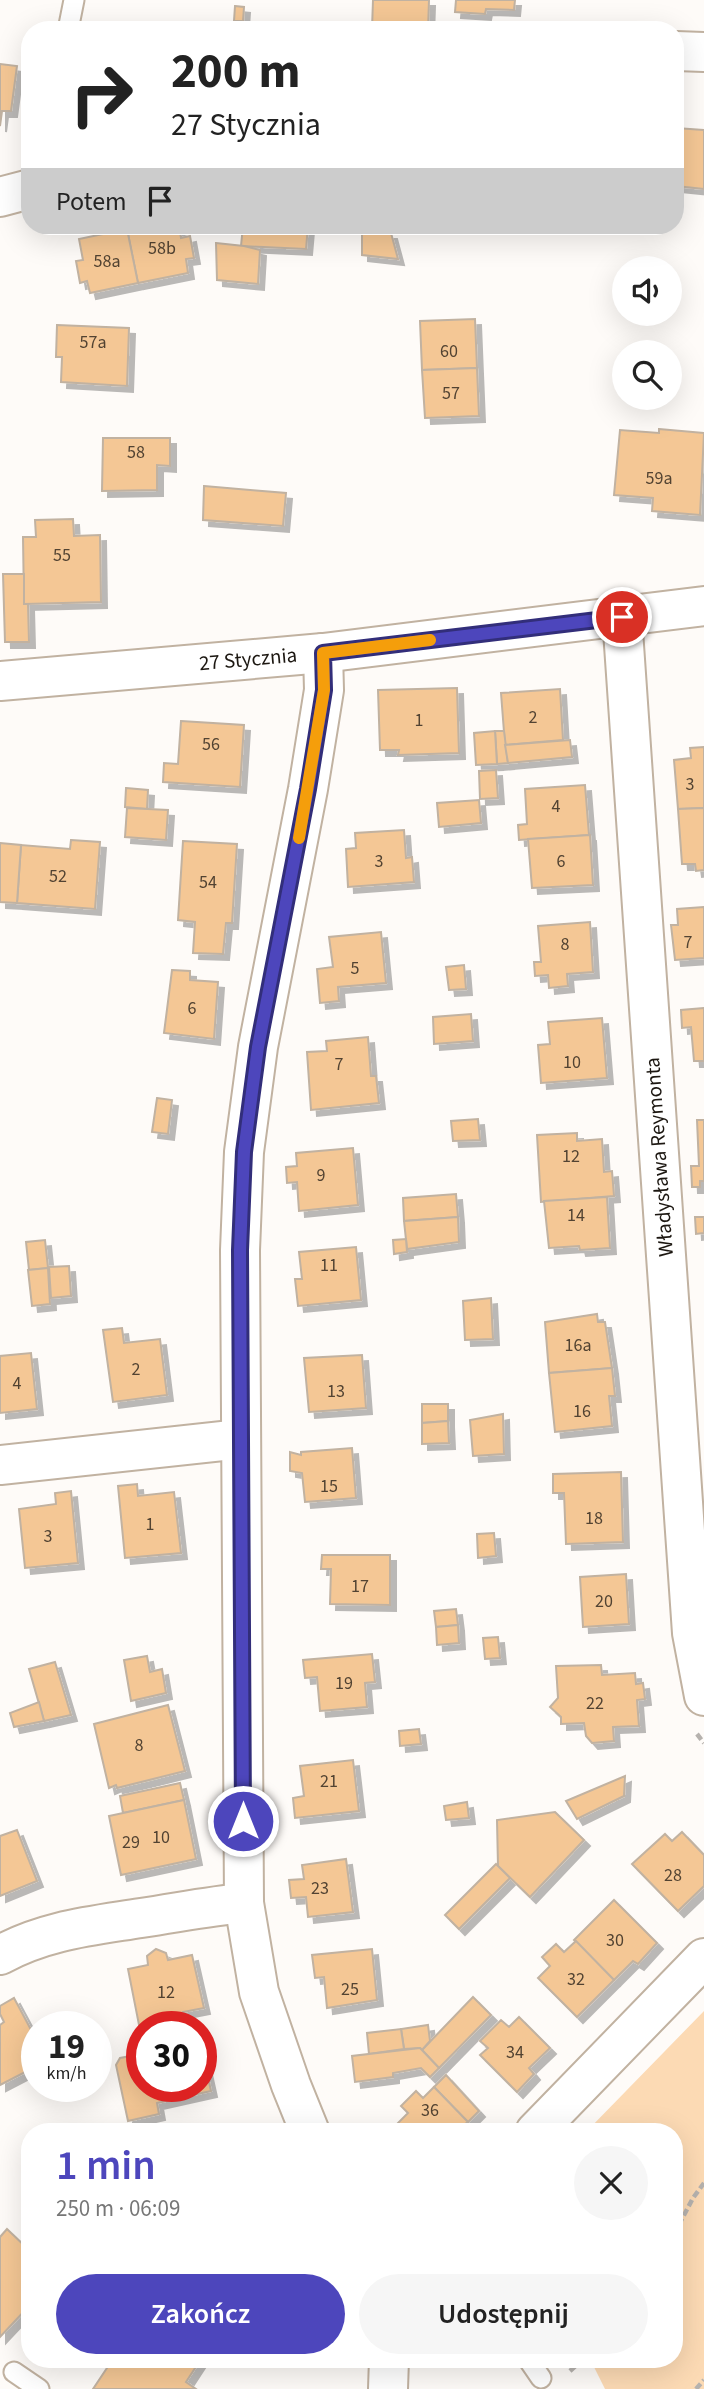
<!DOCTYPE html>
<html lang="pl">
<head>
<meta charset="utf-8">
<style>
  body { margin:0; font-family:"Source Sans 3",sans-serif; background:#f6f6f6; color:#222; height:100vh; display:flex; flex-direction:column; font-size:26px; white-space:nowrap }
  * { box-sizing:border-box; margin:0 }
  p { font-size:23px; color:#767676 }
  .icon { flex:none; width:38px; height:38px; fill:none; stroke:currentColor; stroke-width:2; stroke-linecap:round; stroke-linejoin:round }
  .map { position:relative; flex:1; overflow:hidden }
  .side { position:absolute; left:21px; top:2123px; width:662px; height:245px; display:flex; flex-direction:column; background:#fff; border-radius:28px; box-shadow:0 7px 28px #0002 }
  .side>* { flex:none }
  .hud { position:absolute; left:21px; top:21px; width:663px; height:214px; border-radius:28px; box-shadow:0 7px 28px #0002; background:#fff; color:#222; overflow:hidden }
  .controls { position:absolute; left:612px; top:256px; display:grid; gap:14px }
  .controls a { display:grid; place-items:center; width:70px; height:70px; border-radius:50%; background:#fff; box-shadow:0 7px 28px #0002; font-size:35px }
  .speed { position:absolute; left:21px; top:2011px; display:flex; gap:14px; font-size:35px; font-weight:700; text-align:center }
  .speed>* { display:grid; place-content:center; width:91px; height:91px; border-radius:50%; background:#fff; box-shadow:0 7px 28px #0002; line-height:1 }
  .speed small { font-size:18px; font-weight:400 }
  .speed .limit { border:10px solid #d22; background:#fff; color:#111 }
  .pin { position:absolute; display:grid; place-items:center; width:60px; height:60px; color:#fff; margin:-30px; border:4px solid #fff; border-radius:50%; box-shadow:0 2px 7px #0007 }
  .me { position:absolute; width:77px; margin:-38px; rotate:0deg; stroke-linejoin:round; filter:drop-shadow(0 0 5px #0008) }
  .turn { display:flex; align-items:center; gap:24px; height:147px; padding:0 35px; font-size:32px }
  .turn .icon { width:91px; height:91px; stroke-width:2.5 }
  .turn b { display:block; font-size:49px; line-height:60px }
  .then { display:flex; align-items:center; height:66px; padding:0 35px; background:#0003; gap:14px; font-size:26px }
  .round { display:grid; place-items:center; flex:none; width:74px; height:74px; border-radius:37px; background:#f6f6f6 }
  .headline { display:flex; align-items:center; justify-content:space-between; height:119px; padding:0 35px }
  h1 { font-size:42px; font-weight:600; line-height:52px; color:#4d46bc }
  .primary-button { display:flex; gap:14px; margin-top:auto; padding:14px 35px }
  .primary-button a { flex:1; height:80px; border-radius:42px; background:#4d46bc; color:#fff; font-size:28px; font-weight:600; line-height:80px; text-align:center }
  .primary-button a+a { background:#f6f6f6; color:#222 }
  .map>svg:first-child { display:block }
  .green { fill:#fcdab4 }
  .building { fill:#f4c795; stroke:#c1b2a1; stroke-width:2; filter:url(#shadow) }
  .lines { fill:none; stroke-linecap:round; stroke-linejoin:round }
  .service-casing { stroke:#c1b2a1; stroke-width:23 }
  .minor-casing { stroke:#c1b2a1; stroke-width:42 }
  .path { stroke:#b6b2ae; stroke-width:4.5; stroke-dasharray:7 3.5; stroke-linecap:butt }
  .service { stroke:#fff; stroke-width:19 }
  .minor { stroke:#fff; stroke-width:38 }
  .route-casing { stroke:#322e7a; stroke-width:18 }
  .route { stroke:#4d46bc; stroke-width:12 }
  .slow { stroke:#f59e0b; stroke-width:12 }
  .labels { text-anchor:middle; stroke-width:7; stroke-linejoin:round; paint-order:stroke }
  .number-label { font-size:18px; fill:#524332 }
  .street-label { font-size:21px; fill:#1c1711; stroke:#fff }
</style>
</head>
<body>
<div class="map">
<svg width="704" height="2389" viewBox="0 0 704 2389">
  <defs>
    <filter id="shadow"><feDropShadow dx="6" dy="6" stdDeviation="0" flood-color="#0004"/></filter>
  </defs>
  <rect width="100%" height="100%" fill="#fefbf8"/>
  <polygon class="green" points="704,2011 704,2389 605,2389 590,2359 674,2359 674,2132 587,2131"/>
  <g class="building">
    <polygon points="373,0 429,0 428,30 372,29"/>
    <polygon points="456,0 515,0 514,10 486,9 485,14 455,12"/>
    <polygon points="235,6 244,7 243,21 234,21"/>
    <polygon points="0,64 17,66 11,111 2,111 0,126"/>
    <polygon points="676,128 704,130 704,189 676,186"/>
    <polygon points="145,226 179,226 181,238 190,236 194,258 186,259 188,273 138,283 127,229"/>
    <polygon points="243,226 308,226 306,249 241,246"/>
    <polygon points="127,229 138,283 90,293 87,281 80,283 76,261 83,260 79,239"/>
    <polygon points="362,233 391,233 398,259 362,255"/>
    <polygon points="216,243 244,246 260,250 258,284 217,280"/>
    <polygon points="475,319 477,368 422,370 420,321"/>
    <polygon points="57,325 129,328 127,386 61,382 62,357 56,357"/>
    <polygon points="477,368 479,416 425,418 422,370"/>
    <polygon points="659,429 704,433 700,515 652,511 653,498 614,495 620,430 659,433"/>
    <polygon points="103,438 170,438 170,466 157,465 157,490 102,491"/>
    <polygon points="204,486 286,493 283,526 203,520"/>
    <polygon points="73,519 74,536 100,535 101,602 24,604 23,537 36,537 35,520"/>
    <polygon points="3,574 24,574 24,604 28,604 29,642 5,642"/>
    <polygon points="457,688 459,753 398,755 399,750 380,750 378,690"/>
    <polygon points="560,689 563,740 505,745 501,693"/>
    <polygon points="181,721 244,725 240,787 163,782 164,763 178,764"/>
    <polygon points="495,731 504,731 508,763 497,764"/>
    <polygon points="495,731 497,764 476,765 474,733"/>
    <polygon points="570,740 572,757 508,763 505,745"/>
    <polygon points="704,747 704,808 678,809 674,760 691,758 690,748"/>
    <polygon points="496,770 498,798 480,799 479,771"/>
    <polygon points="585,785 589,835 519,840 518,825 527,824 525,789"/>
    <polygon points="126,788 148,790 147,809 125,807"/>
    <polygon points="479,800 481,823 439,827 437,803"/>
    <polygon points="127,808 168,810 166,840 125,837"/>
    <polygon points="704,808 704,870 696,871 695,864 682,864 678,809"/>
    <polygon points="404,830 406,858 412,857 414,882 348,887 346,849 356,848 355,833"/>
    <polygon points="590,835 593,885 532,888 528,839"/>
    <polygon points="71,840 100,842 95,909 17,903 21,845 70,849"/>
    <polygon points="183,841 237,844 232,923 226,923 223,954 193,953 195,922 178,920"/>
    <polygon points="0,843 21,845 17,903 0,902"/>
    <polygon points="704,907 704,958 675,960 671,925 678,925 677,909"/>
    <polygon points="590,922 593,972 567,974 568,986 549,988 548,975 535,976 534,962 541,962 538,926"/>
    <polygon points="381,932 386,983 338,987 339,1001 320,1003 317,969 333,967 329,937"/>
    <polygon points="464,965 466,989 449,990 446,967"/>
    <polygon points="172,970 190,971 190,980 218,982 214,1039 164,1033"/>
    <polygon points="704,1008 704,1061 694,1061 691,1027 682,1028 681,1010"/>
    <polygon points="471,1014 473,1041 434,1044 433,1017"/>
    <polygon points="602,1018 607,1078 541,1083 538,1045 550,1044 548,1022"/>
    <polygon points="368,1037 371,1076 376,1076 379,1103 311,1110 307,1052 327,1051 326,1041"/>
    <polygon points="157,1098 172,1100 168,1134 152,1132"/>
    <polygon points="478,1119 480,1140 453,1141 451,1121"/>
    <polygon points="697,1120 704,1120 704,1181 700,1181 700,1187 692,1187 691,1166 699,1166"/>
    <polygon points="577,1133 577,1141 602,1139 604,1172 612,1171 614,1196 541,1202 537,1135"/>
    <polygon points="353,1148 358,1205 299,1211 297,1182 287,1183 286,1167 297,1166 296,1153"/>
    <polygon points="456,1194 458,1217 404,1221 403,1198"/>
    <polygon points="607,1197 610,1248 580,1250 579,1246 549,1248 544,1201"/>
    <polygon points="458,1217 459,1242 407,1249 404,1221"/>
    <polygon points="695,1217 704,1217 704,1233 696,1234"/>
    <polygon points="406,1239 407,1252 394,1254 393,1240"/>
    <polygon points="45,1240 48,1268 29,1270 26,1242"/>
    <polygon points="356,1247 361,1300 298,1306 295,1279 302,1279 299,1252"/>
    <polygon points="69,1266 71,1296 51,1298 49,1267"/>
    <polygon points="48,1268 50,1304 32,1306 28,1270"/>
    <polygon points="491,1298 493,1339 465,1340 463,1301"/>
    <polygon points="597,1314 598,1322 605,1322 612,1368 549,1373 545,1322"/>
    <polygon points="122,1328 124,1343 160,1339 167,1395 113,1402 103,1330"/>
    <polygon points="31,1353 37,1409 0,1413 0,1356"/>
    <polygon points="362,1355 366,1408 309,1412 304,1358"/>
    <polygon points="612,1368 615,1396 609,1396 612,1426 555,1432 549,1373"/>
    <polygon points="422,1404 448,1404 448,1421 422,1423"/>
    <polygon points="503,1414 504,1454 473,1456 470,1420"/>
    <polygon points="448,1421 449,1443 422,1444 422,1423"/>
    <polygon points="352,1448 356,1498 305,1502 302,1473 290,1471 290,1452 301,1455 301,1452"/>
    <polygon points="621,1472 623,1542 566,1544 564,1493 553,1493 553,1474"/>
    <polygon points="137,1484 138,1496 174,1492 181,1553 125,1558 118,1486"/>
    <polygon points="71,1491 78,1563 25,1568 19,1509 56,1504 55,1493"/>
    <polygon points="494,1533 496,1556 478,1558 477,1534"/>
    <polygon points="322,1555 390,1555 390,1605 330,1604 331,1569 321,1569"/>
    <polygon points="626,1574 629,1624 583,1627 580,1577"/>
    <polygon points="456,1609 458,1625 436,1627 434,1611"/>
    <polygon points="458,1625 459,1643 437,1645 436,1627"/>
    <polygon points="498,1637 500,1658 485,1659 483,1638"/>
    <polygon points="372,1654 375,1682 365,1683 367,1707 320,1711 317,1677 305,1678 303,1660"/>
    <polygon points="147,1656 150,1672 162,1669 166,1693 131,1701 124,1660"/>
    <polygon points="55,1662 71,1715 44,1721 29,1669"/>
    <polygon points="601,1665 602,1675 635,1673 636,1684 643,1683 645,1699 637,1700 639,1726 613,1727 614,1741 592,1743 586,1736 584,1723 561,1724 561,1717 550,1707 558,1698 556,1666"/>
    <polygon points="39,1702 44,1721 14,1727 10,1713"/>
    <polygon points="168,1705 185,1771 117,1788 116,1785 109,1788 94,1724"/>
    <polygon points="419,1729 421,1744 400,1746 399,1731"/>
    <polygon points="353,1760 359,1811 295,1818 293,1798 304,1796 300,1766"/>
    <polygon points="625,1776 624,1796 577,1819 566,1801"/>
    <polygon points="180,1783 184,1800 123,1813 120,1796"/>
    <polygon points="184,1800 196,1859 121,1875 109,1816"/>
    <polygon points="467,1802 469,1818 446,1820 444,1806"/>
    <polygon points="555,1812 584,1840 530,1897 498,1866 497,1820"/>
    <polygon points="17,1830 37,1881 0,1896 0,1836"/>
    <polygon points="682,1832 704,1855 704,1886 678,1911 632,1864 665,1834 672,1841"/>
    <polygon points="346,1859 353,1912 308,1917 306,1897 291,1898 289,1880 304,1879 302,1865"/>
    <polygon points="496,1864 510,1878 459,1929 445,1915"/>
    <polygon points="614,1900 657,1943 638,1964 633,1961 614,1980 574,1940"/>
    <polygon points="576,1941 614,1980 577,2017 538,1978 550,1966 542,1957 556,1944 564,1952"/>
    <polygon points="156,1949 166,1953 168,1960 192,1955 204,2008 183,2012 186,2026 142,2026 141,2035 128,1969 148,1965 147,1956"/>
    <polygon points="372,1949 377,2000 327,2008 324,1977 315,1978 312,1955"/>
    <polygon points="473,1997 491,2015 439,2068 422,2050"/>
    <polygon points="14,1998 37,2041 37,2066 0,2085 0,2025 4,2022 0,2014 0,2006"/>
    <polygon points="519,2017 550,2048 529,2068 534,2074 517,2092 480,2055 488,2048 480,2041 501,2020 509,2027"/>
    <polygon points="428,2025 430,2041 422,2050 420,2048 404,2049 401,2029"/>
    <polygon points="401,2029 404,2049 369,2054 367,2033"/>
    <polygon points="201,2046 211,2091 157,2103 159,2114 128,2121 116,2065 120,2058 142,2054 142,2086 201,2086"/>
    <polygon points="420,2048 439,2068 430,2077 421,2068 393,2073 393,2077 355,2082 352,2056"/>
    <polygon points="446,2075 479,2111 468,2122 434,2087"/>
    <polygon points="434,2087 468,2122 465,2124 468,2127 466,2129 464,2132 398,2132 394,2127 408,2113 401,2106 416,2091 423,2098"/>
    <polygon points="7,2229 30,2251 30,2305 0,2337 0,2237"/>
    <polygon points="113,2359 201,2359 186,2382 196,2389 93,2389"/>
  </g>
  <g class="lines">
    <g class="service-casing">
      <g id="service">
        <polyline points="68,30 74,0"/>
        <polyline points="528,2359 541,2378"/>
        <polyline points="14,2372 39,2389"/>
      </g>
    </g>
    <g class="minor-casing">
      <g id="minor">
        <polyline points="676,51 704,52"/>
        <polyline points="0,197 30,189"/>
        <polyline points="622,616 692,1633 704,1696"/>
        <polyline points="0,681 323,653 704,606"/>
        <polyline points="0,1465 241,1439"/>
        <path d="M0 1955C46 1930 91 1926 141 1918 176 1913 209 1906 244 1903"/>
        <polyline points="310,2132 291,2085 259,1992 244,1903 240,1250 244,1152 258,1047 308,789 324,690 323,653"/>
        <polyline points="535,2132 704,1958"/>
        <polyline points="388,2389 389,2359"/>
      </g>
    </g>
    <g class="path">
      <polyline points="612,30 644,27"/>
      <polyline points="697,1734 704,1743"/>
      <polyline points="674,2234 693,2198 704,2183"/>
      <polyline points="570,2371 583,2359"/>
      <polyline points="696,2389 704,2380"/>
    </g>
    <use href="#service" class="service"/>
    <use href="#minor" class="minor"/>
  </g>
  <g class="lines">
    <g class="route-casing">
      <polyline id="route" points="243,1821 240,1250 244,1152 258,1047 308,789 324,690 323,653 622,617"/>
    </g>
    <use href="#route" class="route"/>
    <polyline class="slow" points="299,838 324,690 323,653 430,640"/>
  </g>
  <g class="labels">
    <g class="number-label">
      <text x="162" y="254">58b</text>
      <text x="107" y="267">58a</text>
      <text x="93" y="348">57a</text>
      <text x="449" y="357">60</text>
      <text x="451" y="399">57</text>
      <text x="136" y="458">58</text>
      <text x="659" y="484">59a</text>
      <text x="62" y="561">55</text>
      <text x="533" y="723">2</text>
      <text x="419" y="726">1</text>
      <text x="211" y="750">56</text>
      <text x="690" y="790">3</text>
      <text x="556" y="812">4</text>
      <text x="379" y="867">3</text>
      <text x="561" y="867">6</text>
      <text x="58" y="882">52</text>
      <text x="208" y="888">54</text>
      <text x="688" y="948">7</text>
      <text x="565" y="950">8</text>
      <text x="355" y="974">5</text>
      <text x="192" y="1014">6</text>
      <text x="572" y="1068">10</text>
      <text x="339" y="1070">7</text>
      <text x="571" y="1162">12</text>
      <text x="321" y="1181">9</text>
      <text x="576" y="1221">14</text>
      <text x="329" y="1271">11</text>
      <text x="578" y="1351">16a</text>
      <text x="136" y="1375">2</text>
      <text x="17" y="1389">4</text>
      <text x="336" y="1397">13</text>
      <text x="582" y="1417">16</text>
      <text x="329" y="1492">15</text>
      <text x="594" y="1524">18</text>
      <text x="150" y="1530">1</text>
      <text x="48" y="1542">3</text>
      <text x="360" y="1592">17</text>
      <text x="604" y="1607">20</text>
      <text x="344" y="1689">19</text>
      <text x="595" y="1709">22</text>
      <text x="139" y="1751">8</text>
      <text x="329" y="1787">21</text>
      <text x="161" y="1843">10</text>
      <text x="131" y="1848">29</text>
      <text x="673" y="1881">28</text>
      <text x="320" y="1894">23</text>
      <text x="615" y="1946">30</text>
      <text x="576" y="1985">32</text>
      <text x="350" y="1995">25</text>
      <text x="166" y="1998">12</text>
      <text x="515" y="2058">34</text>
      <text x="430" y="2116">36</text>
    </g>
    <g class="street-label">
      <text transform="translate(248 659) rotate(-5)" y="7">27 Stycznia</text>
      <text transform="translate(659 1157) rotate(-94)" y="7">Władysława Reymonta</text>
    </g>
  </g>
</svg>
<div class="controls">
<a><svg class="icon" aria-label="sound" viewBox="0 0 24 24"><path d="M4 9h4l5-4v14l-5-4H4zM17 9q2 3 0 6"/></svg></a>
<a><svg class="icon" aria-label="search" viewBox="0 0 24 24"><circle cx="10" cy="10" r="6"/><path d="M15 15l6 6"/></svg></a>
</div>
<div class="speed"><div>19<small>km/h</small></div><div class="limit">30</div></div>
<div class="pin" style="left:622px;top:617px;background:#d93025"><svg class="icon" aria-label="arrive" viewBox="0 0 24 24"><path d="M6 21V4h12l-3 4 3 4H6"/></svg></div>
<svg class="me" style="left:243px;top:1821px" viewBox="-20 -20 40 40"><circle r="17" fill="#4d46bc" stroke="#fff" stroke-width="3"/><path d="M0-11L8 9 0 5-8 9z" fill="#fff"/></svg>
<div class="hud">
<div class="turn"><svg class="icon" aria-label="right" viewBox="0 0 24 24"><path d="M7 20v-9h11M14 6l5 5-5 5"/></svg><div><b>200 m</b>27 Stycznia</div></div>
<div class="then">Potem<svg class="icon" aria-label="arrive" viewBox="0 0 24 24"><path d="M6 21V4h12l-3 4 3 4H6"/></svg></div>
</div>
<section class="side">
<div class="headline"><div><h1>1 min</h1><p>250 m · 06:09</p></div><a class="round"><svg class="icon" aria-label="close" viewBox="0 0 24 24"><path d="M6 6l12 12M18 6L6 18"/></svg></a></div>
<div class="primary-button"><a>Zakończ</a><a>Udostępnij</a></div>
</section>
</div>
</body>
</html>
